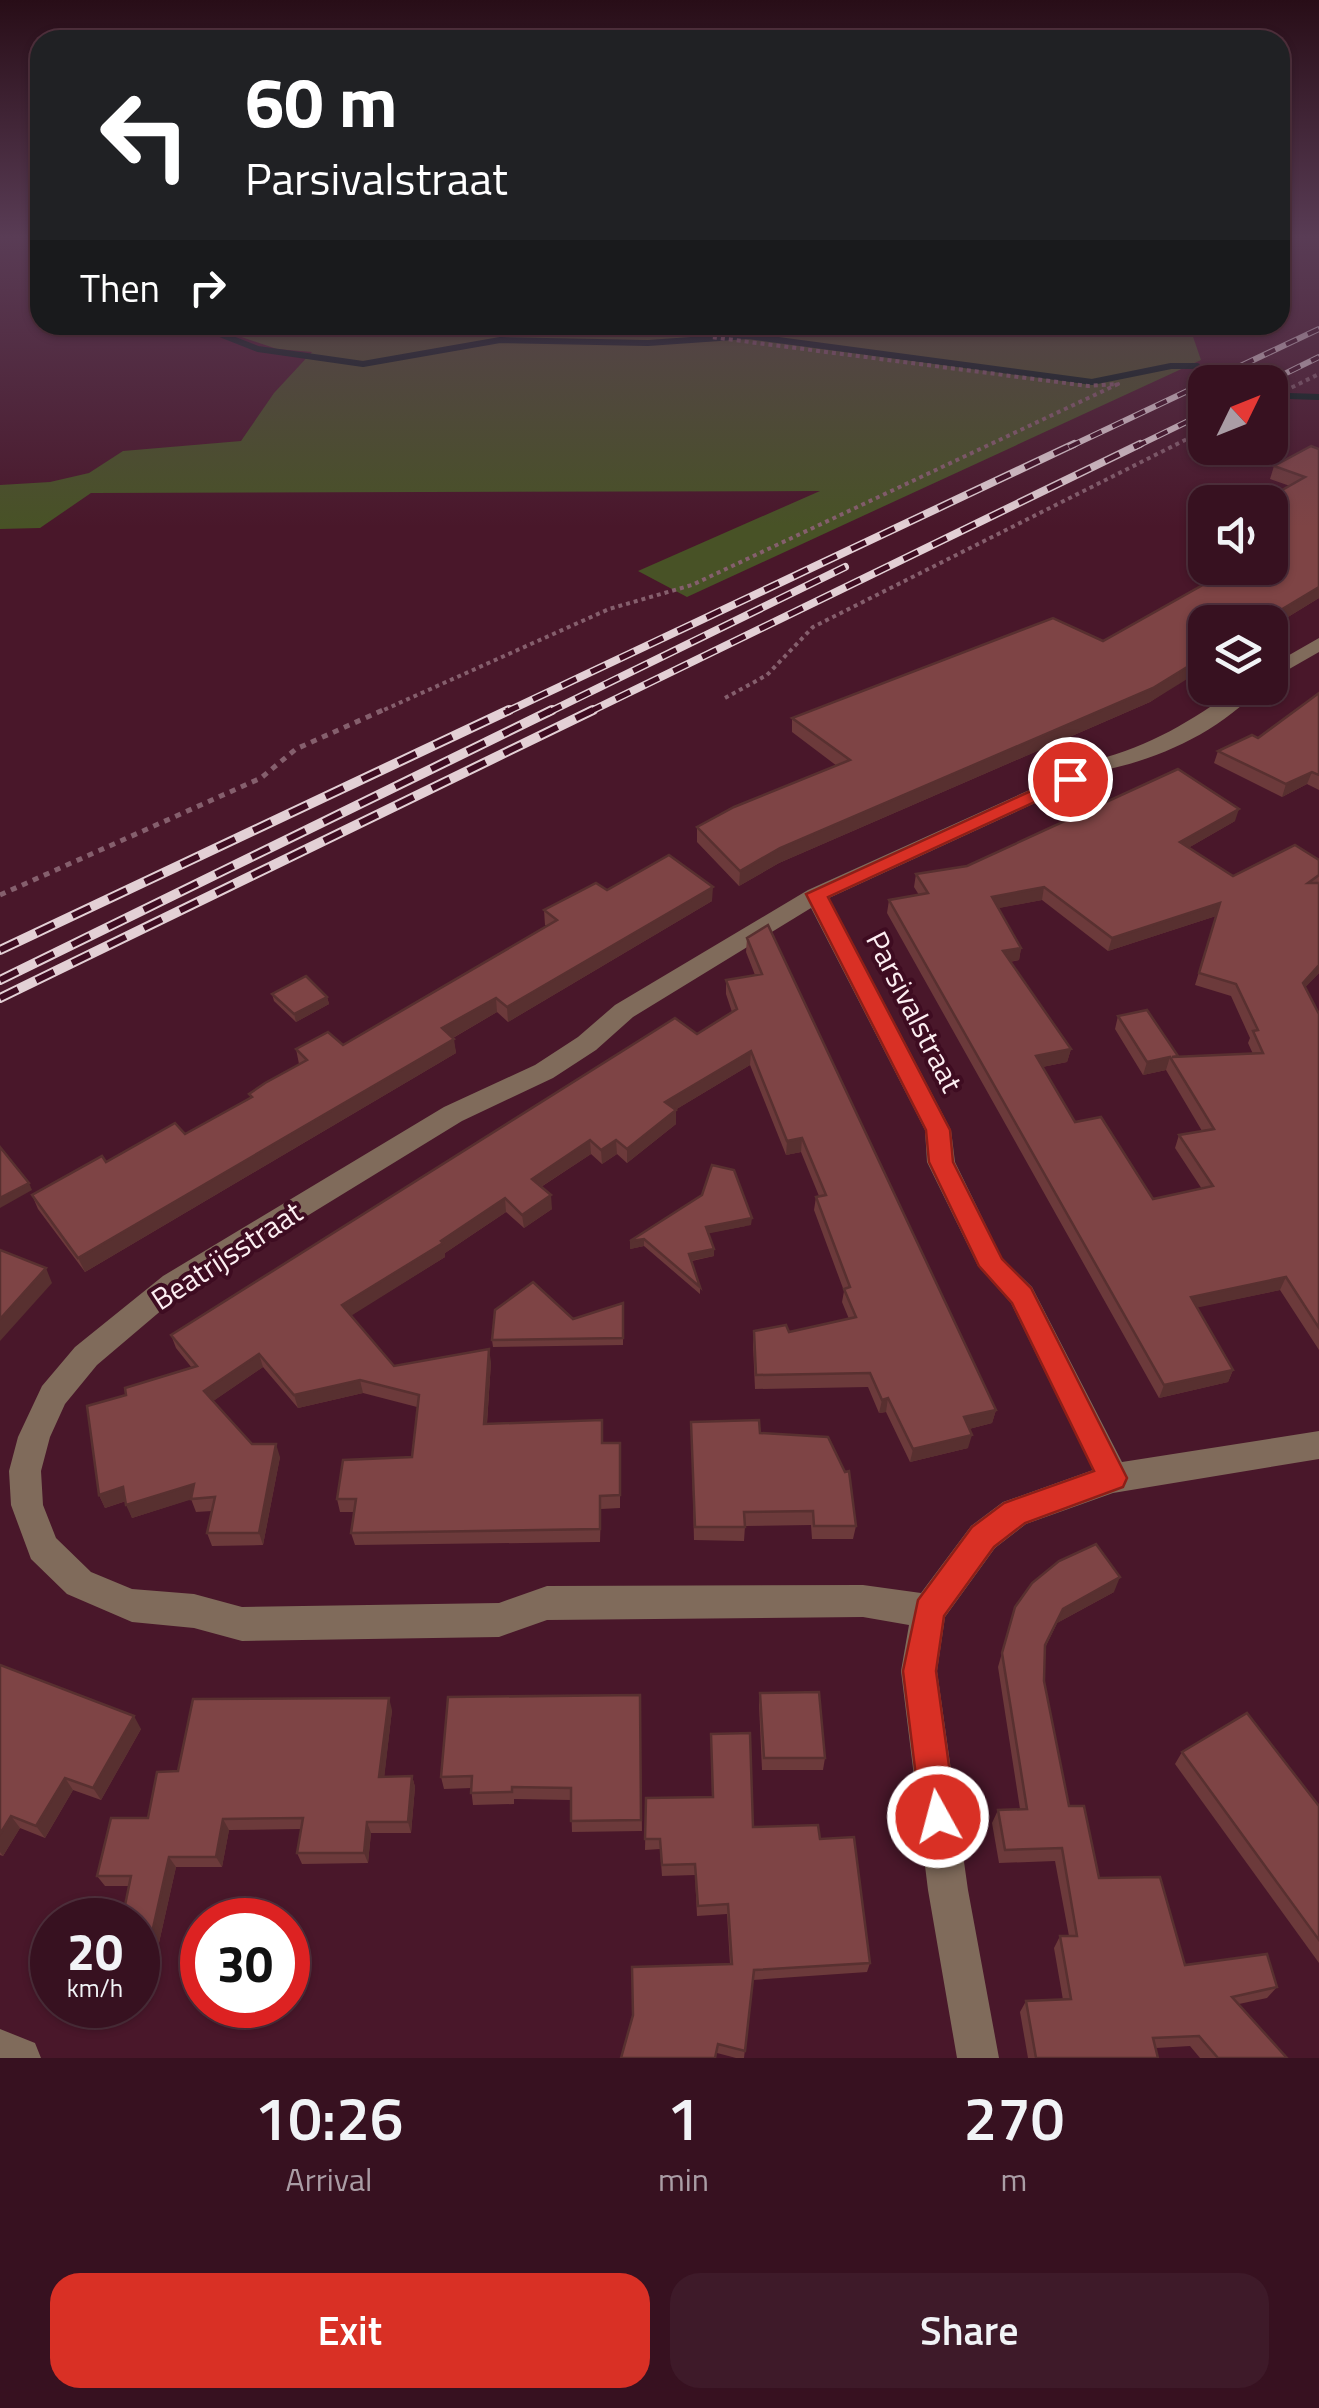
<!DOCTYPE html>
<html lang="en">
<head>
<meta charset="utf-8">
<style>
  body { margin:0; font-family:"Titillium Web",sans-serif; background:#3e1a29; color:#f1f3f6; height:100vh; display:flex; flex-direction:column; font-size:38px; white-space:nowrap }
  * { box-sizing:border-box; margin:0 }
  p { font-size:32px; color:#aa9da5 }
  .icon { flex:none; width:55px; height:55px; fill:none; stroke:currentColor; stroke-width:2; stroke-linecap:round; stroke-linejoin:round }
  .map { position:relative; height:2058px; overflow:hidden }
  .sheet { display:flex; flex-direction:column; background:#371120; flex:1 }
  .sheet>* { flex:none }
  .hud { position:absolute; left:30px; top:30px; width:1260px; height:305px; border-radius:30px; box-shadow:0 2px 8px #0004,0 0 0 2px #51313e; background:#202124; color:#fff; overflow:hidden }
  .needle { width:65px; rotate:47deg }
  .buttons { position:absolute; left:1188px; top:365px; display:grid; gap:20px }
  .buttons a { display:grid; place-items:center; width:100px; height:100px; border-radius:20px; background:#371120; box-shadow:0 2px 8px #0004,0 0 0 2px #51313e; font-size:50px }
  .speed { position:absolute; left:30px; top:1898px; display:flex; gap:20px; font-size:50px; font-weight:700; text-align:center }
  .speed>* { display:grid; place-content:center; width:130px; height:130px; border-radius:50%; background:#371120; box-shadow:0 2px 8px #0004,0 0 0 2px #51313e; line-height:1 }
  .speed small { font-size:25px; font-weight:400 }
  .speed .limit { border:15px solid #d22; background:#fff; color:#111 }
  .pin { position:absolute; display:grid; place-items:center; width:85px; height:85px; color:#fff; margin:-42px; border:5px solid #fff; border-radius:50%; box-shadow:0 2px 10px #0007 }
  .me { position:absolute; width:110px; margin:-55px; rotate:353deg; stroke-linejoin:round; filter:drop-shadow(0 0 8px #0008) }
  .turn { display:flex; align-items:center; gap:35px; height:210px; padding:0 50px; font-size:45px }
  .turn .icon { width:130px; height:130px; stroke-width:2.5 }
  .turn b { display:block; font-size:70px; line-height:85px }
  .then { display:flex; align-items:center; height:95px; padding:0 50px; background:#0003; gap:20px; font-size:38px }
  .eta { display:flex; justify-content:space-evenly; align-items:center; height:170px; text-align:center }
  .eta b { font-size:60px; font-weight:600; line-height:70px }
  .button { display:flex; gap:20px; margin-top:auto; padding:20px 50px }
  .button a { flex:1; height:115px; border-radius:30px; background:#d93025; color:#fff; font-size:40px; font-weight:600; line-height:115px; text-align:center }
  .button a+a { background:#3e1a29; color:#f1f3f6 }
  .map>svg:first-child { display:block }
  .green { fill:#485226 }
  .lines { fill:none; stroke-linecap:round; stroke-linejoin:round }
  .stream { stroke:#031e19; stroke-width:6 }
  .path-far1 { stroke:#855f6d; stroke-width:4; stroke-dasharray:4 4; stroke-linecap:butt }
  .path { stroke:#855f6d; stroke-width:5; stroke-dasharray:6 6; stroke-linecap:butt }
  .minor { fill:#806b5b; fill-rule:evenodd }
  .tertiary { fill:#806b5b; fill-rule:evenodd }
  .rail-far2-casing { stroke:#e3d0d5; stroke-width:6 }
  .rail-far1-casing { stroke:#e3d0d5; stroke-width:8 }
  .rail-casing { stroke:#e3d0d5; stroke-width:10 }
  .rail-far2 { stroke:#3e0c21; stroke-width:4; stroke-dasharray:12; stroke-linecap:butt }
  .rail-far1 { stroke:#3e0c21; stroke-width:5; stroke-dasharray:16; stroke-linecap:butt }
  .rail { stroke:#3e0c21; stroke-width:6; stroke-dasharray:20; stroke-linecap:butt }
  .wall { fill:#6c3a3b; fill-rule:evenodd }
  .shaded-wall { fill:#583030 }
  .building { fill:#7e4445; stroke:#583030; stroke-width:2.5; fill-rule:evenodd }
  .route { fill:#d93025; stroke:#8d1f18; stroke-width:2.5 }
  .labels { text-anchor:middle; stroke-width:8; stroke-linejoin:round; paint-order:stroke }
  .street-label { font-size:30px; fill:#fceef1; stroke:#3e0c21 }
</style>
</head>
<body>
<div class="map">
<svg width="1319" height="2058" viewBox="0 0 1319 2058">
  <rect width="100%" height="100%" fill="#49172a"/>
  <polygon class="green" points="206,325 1189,325 1201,360 687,597 638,571 820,491 91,493 40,528 0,529 0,485 50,482 89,473 123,451 241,441 274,393 312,352 277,349"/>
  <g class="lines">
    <g class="stream">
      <polyline points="197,325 258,349 363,364 500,340 648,343 748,336 1092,382 1171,366 1197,366"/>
      <polyline points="1289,396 1319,397"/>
    </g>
    <g class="path-far1">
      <polyline points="1270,398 1319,374"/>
      <polyline points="725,698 767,675 813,627 1205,430"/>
      <polyline points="377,713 609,609 692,585 1118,384 1088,386 711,337"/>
    </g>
    <polyline class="path" points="0,895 261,778 296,749 383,710"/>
    <g class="minor">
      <polygon points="1319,638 1319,652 1270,680 1270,666"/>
      <path d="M1237 688H1259C1223 729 1162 758 1109 769L829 898 951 1130 955 1162 1002 1258 1032 1287 1122 1462 1319 1431V1459L1113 1493 1026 1524 995 1548 945 1617 937 1671 968 1890 999 2058H957L928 1890 901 1671 909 1625 863 1617 547 1620 499 1637 242 1641 194 1628 132 1622 67 1594 31 1559 11 1505 9 1471 18 1437 42 1386 75 1347 163 1276 444 1107 535 1065 578 1037 615 1005 808 890 1096 760C1150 746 1192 721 1237 688ZM811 908 925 1130 927 1162 978 1266 1011 1303 1093 1470 1003 1502 971 1526 921 1593 863 1585 547 1586 499 1603 242 1607 194 1594 132 1589 91 1572 56 1538 43 1505 41 1471 50 1437 65 1404 97 1365 183 1292 462 1121 553 1078 596 1050 633 1017Z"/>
    </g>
    <polygon class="tertiary" points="0,2029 35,2043 41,2058 0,2058"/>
    <g class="rail-far2-casing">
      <g id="rail-far2">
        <polyline points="1268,382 1319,357"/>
        <polyline points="1069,447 1319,329"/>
        <polyline points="1135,447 1205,413"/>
      </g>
    </g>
    <g class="rail-far1-casing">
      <g id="rail-far1">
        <polyline points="504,713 1074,444"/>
        <polyline points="547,713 845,567"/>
        <polyline points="587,713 1140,444"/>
      </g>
    </g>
    <g class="rail-casing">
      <g id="rail">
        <polyline points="0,950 509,710"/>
        <polyline points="0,980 552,710"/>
        <polyline points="0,998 593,710"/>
      </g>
    </g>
    <use href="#rail-far2" class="rail-far2"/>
    <use href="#rail-far1" class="rail-far1"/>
    <use href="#rail" class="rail"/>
  </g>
  <g class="wall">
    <polygon points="1319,449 1319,598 1270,628 1270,622 1150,702 779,863 739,886 697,842 697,827 837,766 792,732 792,718 1103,641 1270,568 1290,486 1270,479 1274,466"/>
    <polygon points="1319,693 1319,790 1307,784 1282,797 1214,763 1218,751 1258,738"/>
    <path d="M1235 821 1188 848 1233 876 1319 860V973L1305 987 1319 1014V1350L1280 1290 1197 1307 1233 1370 1228 1382 1159 1398 887 913 889 900 919 895 914 887 916 874ZM1042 900 1108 951 1216 916 1195 985 1231 996 1250 1038 1248 1043 1253 1054 1178 1057 1118 1016 1115 1029 1143 1075 1166 1070 1202 1131 1179 1135 1175 1148 1202 1189 1153 1199 1075 1122 1042 1067 1067 1062 1071 1049 1010 962 1019 960 1021 948 998 908Z"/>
    <polygon points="607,890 712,901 508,1022 497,1012 453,1038 456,1053 85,1272 38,1209 32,1195 106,1162 185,1134 251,1098 249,1094 299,1064 296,1049 343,1045 547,926 545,925 544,910"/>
    <polygon points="747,938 996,1410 992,1423 969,1429 968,1448 910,1462 886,1412 879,1413 868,1387 755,1389 753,1345 754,1331 789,1332 849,1319 842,1302 844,1291 814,1210 816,1197 819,1196 801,1152 786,1155 750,1065 675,1110 676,1124 627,1163 617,1154 602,1164 591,1154 541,1187 552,1209 524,1228 506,1212 445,1253 445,1257 351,1315 394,1366 491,1362 487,1424 603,1443 620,1443 620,1508 601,1509 600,1542 355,1545 351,1533 354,1512 340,1512 337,1499 412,1457 417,1407 363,1393 298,1408 263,1367 213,1401 252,1444 280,1457 263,1545 212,1546 207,1533 212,1511 196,1512 191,1499 132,1518 126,1501 105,1508 99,1495 126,1395 192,1368 176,1348 171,1335 697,1034 732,1012 726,994 726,980 755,975 746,952"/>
    <polygon points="272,994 327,997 329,1004 296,1022 274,1001"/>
    <polygon points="751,1225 708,1233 714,1249 714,1256 692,1261 700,1287 700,1294 644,1246 630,1249 630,1241"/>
    <polygon points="623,1303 623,1345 493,1347 492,1340 573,1319"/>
    <polygon points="691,1422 760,1433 856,1526 853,1539 812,1539 811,1525 745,1526 744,1541 694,1540"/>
    <polygon points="1114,1592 1057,1623 1045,1648 1044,1681 1069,1806 1099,1878 1185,1965 1277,1987 1267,1998 1239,2004 1287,2058 1200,2058 1190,2046 1156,2048 1158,2058 1028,2058 1020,2012 1026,2001 1063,2000 1054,1948 1060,1936 1069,1936 1055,1861 999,1863 992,1823 998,1810 1020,1809 998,1667 1015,1607"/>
    <polygon points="0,1665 141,1729 101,1800 73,1790 45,1838 20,1828 3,1856 0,1855"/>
    <polygon points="760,1693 825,1758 823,1770 762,1770 759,1705"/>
    <polygon points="640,1695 642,1831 572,1832 571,1800 514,1799 514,1804 473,1805 471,1788 444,1789 441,1777"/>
    <polygon points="392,1710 384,1777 412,1776 415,1787 411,1833 371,1833 368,1863 302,1864 297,1853 301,1829 229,1830 222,1867 176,1867 156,1956 138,1956 138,1920 129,1886 105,1886 97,1876 148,1818 178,1771"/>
    <polygon points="711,1734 753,1827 820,1839 870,1963 867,1972 753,1980 744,2058 736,2058 717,2053 716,2058 730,1964 727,1914 697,1916 695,1875 662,1876 660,1849 645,1850 646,1798 712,1797"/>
    <polygon points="1182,1752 1319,1806 1319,1963 1175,1764"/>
  </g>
  <g class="shaded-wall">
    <polygon points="1319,587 1319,598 1270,628 1270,622 1261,622"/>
    <polygon points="1205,656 1205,668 1150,702 779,863 739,886 740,871 780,848"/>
    <polygon points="1312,772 1307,784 1282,797 1286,784"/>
    <polygon points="1239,809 1235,821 1176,855 1180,842"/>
    <polygon points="713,887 712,901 508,1022 507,1007"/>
    <polygon points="1044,887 1042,900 989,910 992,897"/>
    <polygon points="1220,903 1216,916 1108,951 1112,938"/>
    <polygon points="1021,948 1019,960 1000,963 1003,951"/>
    <polygon points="1319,965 1319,973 1298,995 1303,983"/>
    <polygon points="327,997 329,1004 296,1022 294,1014"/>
    <polygon points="496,998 497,1012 444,1043 442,1028"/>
    <polygon points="454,1039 456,1053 85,1272 78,1258"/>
    <polygon points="1071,1049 1067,1062 1033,1069 1036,1056"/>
    <polygon points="751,1051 750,1065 665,1116 665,1102"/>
    <polygon points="1170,1057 1166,1070 1143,1075 1147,1062"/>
    <polygon points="676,1110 676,1124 627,1163 627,1149"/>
    <polygon points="802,1138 801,1152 786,1155 787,1141"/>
    <polygon points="590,1140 591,1154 533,1192 532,1179"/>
    <polygon points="616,1140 617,1154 602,1164 601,1150"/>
    <polygon points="29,1183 32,1190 0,1208 0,1198"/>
    <polygon points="551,1195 552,1209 524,1228 522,1215"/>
    <polygon points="505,1198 506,1212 445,1253 445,1257 346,1319 342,1305"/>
    <polygon points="752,1218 751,1225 706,1234 706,1227"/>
    <polygon points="644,1239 644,1246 630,1249 630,1241"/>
    <polygon points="714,1249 714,1256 689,1261 689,1254"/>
    <polygon points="46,1268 52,1283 0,1341 0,1319"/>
    <polygon points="1286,1277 1280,1290 1186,1310 1191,1297"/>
    <polygon points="489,1349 491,1362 486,1437 484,1424"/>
    <polygon points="259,1354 263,1367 209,1404 204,1391"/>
    <polygon points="1233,1370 1228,1382 1159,1398 1164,1385"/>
    <polygon points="360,1380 363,1393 298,1408 294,1395"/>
    <polygon points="888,1398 886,1412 879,1413 882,1400"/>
    <polygon points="996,1410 992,1423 961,1431 964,1417"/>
    <polygon points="972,1435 968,1448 910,1462 913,1449"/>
    <polygon points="276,1444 280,1457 263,1545 259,1533"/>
    <polygon points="194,1484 199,1497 132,1518 126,1505"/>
    <polygon points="123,1487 129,1500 105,1508 99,1495"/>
    <polygon points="1120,1577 1114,1592 1057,1623 1039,1659 1063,1609"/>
    <polygon points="389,1698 392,1710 383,1788 379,1777"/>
    <polygon points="134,1716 141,1729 101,1800 93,1788"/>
    <polygon points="412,1776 415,1787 411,1833 408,1822"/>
    <polygon points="65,1778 73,1790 45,1838 36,1826"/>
    <polygon points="11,1816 20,1828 3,1856 0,1852 0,1834"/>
    <polygon points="223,1819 229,1830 222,1867 216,1857"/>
    <polygon points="367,1822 371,1833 368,1863 364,1853"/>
    <polygon points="169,1857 176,1867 156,1956 149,1946"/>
  </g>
  <g class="building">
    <polygon points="1311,446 1319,449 1319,587 1261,622 1205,622 1205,656 1153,688 780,848 740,871 697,827 734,807 850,760 792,718 1053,618 1103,641 1233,568 1270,568 1270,502 1261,502 1305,477 1274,466"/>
    <polygon points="1319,693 1319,775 1312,772 1286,784 1218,751 1252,735 1258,738"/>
    <path d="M1178 769 1239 809 1180 842 1233 876 1295 845 1319 860V875L1308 883H1319V965L1303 983 1319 1014V1328L1286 1277 1191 1297 1233 1370 1164 1385 889 900 928 893 916 874 967 866ZM1044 887 1112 938 1220 903 1199 973 1236 984 1258 1030 1253 1031 1263 1053 1172 1057 1178 1056 1147 1010 1118 1016 1147 1062 1170 1057 1214 1129 1179 1135 1213 1186 1153 1199 1101 1117 1075 1122 1036 1056 1071 1049 1003 951 1021 948 992 897Z"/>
    <polygon points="669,855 713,887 507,1007 496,998 442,1028 454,1039 78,1258 32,1195 102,1156 106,1162 175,1123 185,1134 252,1097 249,1094 265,1083 307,1060 296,1049 328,1032 343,1045 557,920 544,910 596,883 607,890"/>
    <polygon points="768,925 996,1410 964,1417 972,1435 913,1449 888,1398 882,1400 870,1373 756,1375 754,1331 786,1325 789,1332 856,1317 844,1289 850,1287 816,1197 826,1195 802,1138 787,1141 751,1051 665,1102 676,1110 627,1149 616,1140 601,1150 590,1140 532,1179 551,1195 522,1215 505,1198 441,1241 443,1243 342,1305 394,1366 489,1349 484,1424 602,1420 602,1443 620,1443 620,1495 600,1496 600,1529 351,1533 356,1499 337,1499 343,1460 412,1457 419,1395 360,1380 294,1395 259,1354 204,1391 252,1444 276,1444 259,1533 207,1533 215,1497 191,1499 194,1484 126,1505 123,1487 99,1495 87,1406 126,1395 125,1388 197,1366 171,1335 675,1018 697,1034 737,1009 726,980 762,974 747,938"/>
    <polygon points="306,976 327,997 294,1014 272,994"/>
    <polygon points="0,1147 29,1183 0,1198"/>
    <polygon points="712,1165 734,1170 752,1218 706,1227 714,1249 689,1254 700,1287 644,1239 630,1241 702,1195"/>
    <polygon points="0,1250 46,1268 0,1319"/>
    <polygon points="533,1282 573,1319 623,1303 623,1338 492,1340 495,1310"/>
    <polygon points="759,1420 760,1433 828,1437 845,1472 849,1471 856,1526 814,1526 813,1511 744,1512 745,1527 695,1527 691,1422"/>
    <polygon points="1096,1544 1120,1577 1063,1609 1045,1645 1044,1681 1069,1806 1084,1806 1099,1878 1160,1877 1185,1965 1267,1954 1277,1987 1232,1997 1287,2058 1218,2058 1199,2036 1153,2038 1158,2058 1036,2058 1026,2001 1071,1999 1060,1936 1077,1936 1062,1848 1005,1850 998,1810 1027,1809 1002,1653 1015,1607 1032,1583 1059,1561"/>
    <polygon points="0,1665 134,1716 93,1788 65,1778 36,1826 11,1816 0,1834"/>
    <polygon points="819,1692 825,1758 764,1758 760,1693"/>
    <polygon points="640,1695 641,1820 571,1821 571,1788 512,1787 512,1792 471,1793 472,1776 441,1777 448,1697"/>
    <polygon points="389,1698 379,1777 412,1776 408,1822 367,1822 364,1853 297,1853 303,1818 223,1819 216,1857 169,1857 149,1946 138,1946 138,1920 122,1920 131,1876 97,1876 111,1818 148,1818 157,1772 178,1771 193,1699"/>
    <polygon points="1247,1713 1319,1806 1319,1940 1182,1752"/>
    <polygon points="750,1733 753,1827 818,1825 820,1839 854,1837 870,1963 754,1970 745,2051 718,2044 715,2058 621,2058 633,2015 632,1967 732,1964 728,1904 698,1906 695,1864 662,1865 660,1839 645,1839 646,1798 713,1797 711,1734"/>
  </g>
  <linearGradient id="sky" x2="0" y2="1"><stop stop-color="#280d17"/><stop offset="0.45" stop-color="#593c55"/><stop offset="1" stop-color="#593c55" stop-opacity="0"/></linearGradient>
  <rect width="1319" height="527" fill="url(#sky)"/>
  <polygon class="route" points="1070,773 1076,775 1076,783 828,897 950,1130 953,1162 1002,1259 1031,1288 1127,1478 1123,1487 1025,1523 994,1547 944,1616 936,1671 956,1817 950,1829 938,1834 926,1829 921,1817 903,1671 918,1600 972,1527 1004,1503 1094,1471 1012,1303 979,1266 929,1162 926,1130 806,894"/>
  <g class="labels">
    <g class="street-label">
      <text transform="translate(914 1012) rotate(63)" y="10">Parsivalstraat</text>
      <text transform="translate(227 1256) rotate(-33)" y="10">Beatrijsstraat</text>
    </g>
  </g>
</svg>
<div class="buttons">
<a><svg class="needle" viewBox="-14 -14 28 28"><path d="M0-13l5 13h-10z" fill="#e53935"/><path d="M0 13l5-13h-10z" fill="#aa9da5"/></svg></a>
<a><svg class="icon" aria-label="sound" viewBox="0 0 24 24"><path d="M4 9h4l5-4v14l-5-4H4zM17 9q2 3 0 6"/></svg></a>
<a><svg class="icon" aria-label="layers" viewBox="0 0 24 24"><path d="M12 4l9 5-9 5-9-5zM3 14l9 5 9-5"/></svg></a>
</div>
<div class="speed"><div>20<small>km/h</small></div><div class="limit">30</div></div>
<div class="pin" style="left:1070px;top:779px;background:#d93025"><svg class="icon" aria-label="arrive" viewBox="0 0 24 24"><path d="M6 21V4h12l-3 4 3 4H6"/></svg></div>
<svg class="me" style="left:938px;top:1817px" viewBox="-20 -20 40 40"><circle r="17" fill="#d93025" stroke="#fff" stroke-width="3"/><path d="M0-11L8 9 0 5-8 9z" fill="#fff"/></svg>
<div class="hud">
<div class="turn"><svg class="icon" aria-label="left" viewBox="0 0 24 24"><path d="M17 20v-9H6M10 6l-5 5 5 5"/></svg><div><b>60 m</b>Parsivalstraat</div></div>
<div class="then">Then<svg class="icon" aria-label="right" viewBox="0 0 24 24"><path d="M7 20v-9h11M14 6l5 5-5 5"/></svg></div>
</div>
</div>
<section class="sheet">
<div class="eta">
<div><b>10:26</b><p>Arrival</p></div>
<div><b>1</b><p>min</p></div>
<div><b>270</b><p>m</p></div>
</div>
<div class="button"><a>Exit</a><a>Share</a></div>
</section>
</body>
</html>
